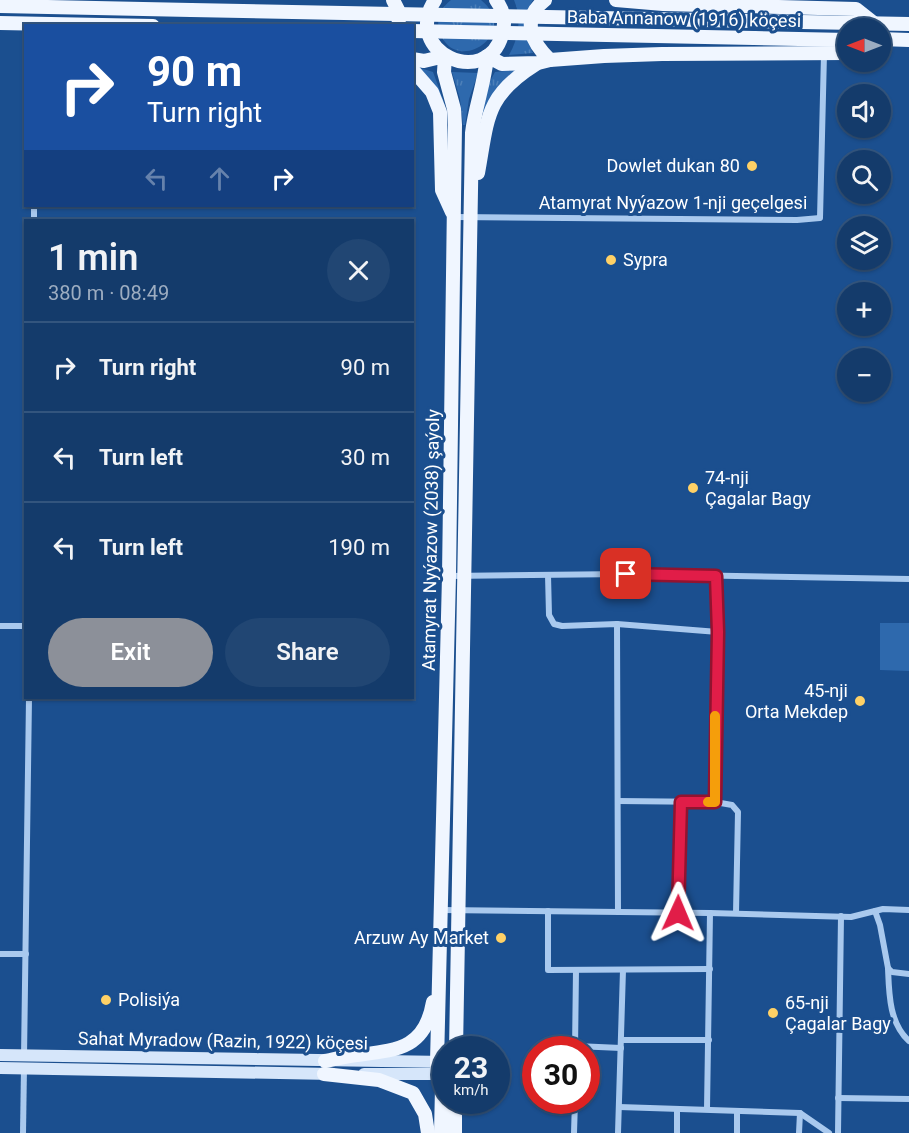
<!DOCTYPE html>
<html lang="en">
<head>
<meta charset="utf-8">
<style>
  body { margin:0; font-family:Roboto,sans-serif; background:#214673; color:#f1f3f6; height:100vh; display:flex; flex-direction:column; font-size:22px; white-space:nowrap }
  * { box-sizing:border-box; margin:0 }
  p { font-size:20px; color:#9dadc1 }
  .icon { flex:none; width:33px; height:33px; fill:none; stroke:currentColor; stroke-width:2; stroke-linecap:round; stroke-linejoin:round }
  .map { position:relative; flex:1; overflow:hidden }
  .side { position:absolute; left:24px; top:219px; width:390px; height:480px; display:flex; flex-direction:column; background:#143b6b; border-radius:0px; box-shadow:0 2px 4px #0004,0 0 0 2px #33557e }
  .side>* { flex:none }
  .top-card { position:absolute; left:24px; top:24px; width:390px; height:183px; border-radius:0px; box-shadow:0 2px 4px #0004,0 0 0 2px #33557e; background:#1a4fa0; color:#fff; overflow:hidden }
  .needle { width:39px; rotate:270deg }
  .tools { position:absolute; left:837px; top:18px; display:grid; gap:12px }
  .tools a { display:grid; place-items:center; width:54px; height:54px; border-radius:50%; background:#143b6b; box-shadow:0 2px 4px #0004,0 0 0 2px #33557e; font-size:30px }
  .speed { position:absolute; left:432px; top:1036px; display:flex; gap:12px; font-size:30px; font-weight:700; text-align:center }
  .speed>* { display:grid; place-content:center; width:78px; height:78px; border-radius:50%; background:#143b6b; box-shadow:0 2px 4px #0004,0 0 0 2px #33557e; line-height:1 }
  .speed small { font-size:15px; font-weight:400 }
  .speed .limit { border:9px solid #d22; background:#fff; color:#111 }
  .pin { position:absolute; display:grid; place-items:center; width:51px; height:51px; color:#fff; margin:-26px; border-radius:12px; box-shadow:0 3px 9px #0006 }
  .me { position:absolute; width:66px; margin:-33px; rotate:1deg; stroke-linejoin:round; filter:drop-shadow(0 0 4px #0008) }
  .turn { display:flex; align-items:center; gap:21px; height:126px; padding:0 24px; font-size:27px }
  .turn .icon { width:78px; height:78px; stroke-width:2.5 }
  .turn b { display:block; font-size:42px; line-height:51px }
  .lanes { display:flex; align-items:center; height:57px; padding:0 24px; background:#0003; justify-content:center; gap:30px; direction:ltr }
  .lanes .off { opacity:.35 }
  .round { display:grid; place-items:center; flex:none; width:63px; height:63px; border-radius:32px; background:#214673 }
  .headline { display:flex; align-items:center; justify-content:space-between; height:102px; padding:0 24px }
  h1 { font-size:36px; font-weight:600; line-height:45px }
  .action { display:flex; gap:12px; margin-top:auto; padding:12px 24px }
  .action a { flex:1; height:69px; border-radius:36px; background:#8c9099; color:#fff; font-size:24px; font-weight:600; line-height:69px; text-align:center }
  .action a+a { background:#214673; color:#f1f3f6 }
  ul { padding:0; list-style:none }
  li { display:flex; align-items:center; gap:18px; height:90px; padding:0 24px; border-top:2px solid #33557e }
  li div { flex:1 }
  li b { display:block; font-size:22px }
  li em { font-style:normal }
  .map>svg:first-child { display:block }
  .grass { fill:url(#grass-tufts) }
  .pitch { fill:#2e69ad }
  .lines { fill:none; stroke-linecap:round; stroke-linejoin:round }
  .minor { stroke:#a9c9ee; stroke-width:6 }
  .secondary { stroke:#d6e6fa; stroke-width:12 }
  .primary { stroke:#f0f6ff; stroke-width:14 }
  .primary-bridge { stroke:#f0f6ff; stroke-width:14 }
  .route-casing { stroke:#92132f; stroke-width:15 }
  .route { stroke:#e11d48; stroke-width:10 }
  .slow { stroke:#f59e0b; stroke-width:10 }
  .poi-dot { fill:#ffd166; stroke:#1b4f8f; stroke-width:2 }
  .labels { text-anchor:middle; stroke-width:6; stroke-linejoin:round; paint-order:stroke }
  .street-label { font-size:18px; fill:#fff; stroke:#1b4f8f }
  .poi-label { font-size:18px; fill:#fff; stroke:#1b4f8f; text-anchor:start }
</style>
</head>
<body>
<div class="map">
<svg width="909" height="1133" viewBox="0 0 909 1133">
  <defs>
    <pattern id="grass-tufts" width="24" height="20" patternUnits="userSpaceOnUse" patternTransform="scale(1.5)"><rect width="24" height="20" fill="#2e69ad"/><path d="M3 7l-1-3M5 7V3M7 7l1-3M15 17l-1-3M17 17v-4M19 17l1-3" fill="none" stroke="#4d80b9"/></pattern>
  </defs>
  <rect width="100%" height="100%" fill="#1b4f8f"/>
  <g class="grass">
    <path d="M451 0H481C523 34 452 79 439 29 436 17 442 7 451 0Z"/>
    <path d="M514 0H533C522 15 526 39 533 53L509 55C519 38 522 18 514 0Z"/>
    <polygon points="420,68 433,72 445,105 443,105 435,86"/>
    <polygon points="515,70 496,89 484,113 482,112 489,83 495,72"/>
    <polygon points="452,72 478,73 469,99 465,125 463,125 460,99"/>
  </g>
  <polygon class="pitch" points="880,623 909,623 909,671 880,670"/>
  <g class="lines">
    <g class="minor">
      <polyline points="455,217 797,220 820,218 824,54"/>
      <polyline points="34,220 34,206"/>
      <polyline points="548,575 549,615 554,624 562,626 617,624 718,632"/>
      <polyline points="449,576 626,574 909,579"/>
      <polyline points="617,624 618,912"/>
      <polyline points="0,626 26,626"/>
      <polyline points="618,801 715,802 718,632 716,576"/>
      <polyline points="715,802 732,805 738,812 736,913"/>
      <polyline points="441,910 710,913 851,917 883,909 909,910"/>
      <polyline points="548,911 548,970 710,969"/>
      <polyline points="875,911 880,925 888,968 892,972 909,974"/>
      <polyline points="678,913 681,802"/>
      <polyline points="0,954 26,954"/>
      <path d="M888 968C889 993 889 1023 909 1041"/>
      <polyline points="621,1040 709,1040"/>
      <polyline points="576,1046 621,1048"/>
      <polyline points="575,1050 576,970"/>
      <polyline points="24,1057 29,698"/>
      <polyline points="838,1098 909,1099"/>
      <polyline points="619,1107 800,1113 829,1133"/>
      <polyline points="707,1109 710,913"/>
      <polyline points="737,1112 737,1133"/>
      <polyline points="23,1133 24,1067"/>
      <polyline points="574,1133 575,1101"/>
      <polyline points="618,1133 623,970"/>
      <polyline points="677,1133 677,1109"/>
      <polyline points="799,1133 800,1113"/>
      <polyline points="838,1133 841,916"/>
    </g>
    <g class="secondary">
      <polyline points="0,1055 446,1062"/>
      <polyline points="0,1068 332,1074"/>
      <polyline points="364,1074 446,1074"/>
    </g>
    <g class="primary">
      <polyline points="393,0 398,10 399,26"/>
      <path d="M435 0C401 52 486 90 502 35 506 23 504 11 496 0"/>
      <path d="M545 0C520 19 532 43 550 60"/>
      <polyline points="616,0 663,4 856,9 875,24"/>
      <polyline points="0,6 191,10"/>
      <polyline points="754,21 909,24"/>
      <polyline points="0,23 153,26"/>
      <polyline points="754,38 848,40"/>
      <polyline points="880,39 909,40"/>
      <polyline points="412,59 424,61 445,56 444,72 454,109 455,125 449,576 437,1062 437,1073 442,1088 441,1133"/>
      <polyline points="412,69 432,92 440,112 442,190 452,212"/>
      <path d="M478 173C488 118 485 96 536 64"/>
      <path d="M456 1050 472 133C475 107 485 82 487 56L502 64 538 63 550 60 604 56 662 54 848 53"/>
      <path d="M325 1061C336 1059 346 1056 357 1055 397 1050 425 1049 433 1002"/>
      <polyline points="324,1074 379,1080 413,1093 425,1114 428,1133"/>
      <polyline points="455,1133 455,1101"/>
    </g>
    <g class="primary-bridge">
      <polyline points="191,10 754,21"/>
      <polyline points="412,31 754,38"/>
    </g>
  </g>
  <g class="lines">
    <g class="route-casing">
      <polyline id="route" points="626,574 716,576 718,632 715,802 681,802 678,913"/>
    </g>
    <use href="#route" class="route"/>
    <polyline class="slow" points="708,802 715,802 715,716"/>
  </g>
  <g class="poi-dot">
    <circle cx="752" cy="166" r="6"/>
    <circle cx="611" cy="260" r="6"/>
    <circle cx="693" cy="488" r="6"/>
    <circle cx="860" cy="701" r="6"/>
    <circle cx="501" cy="938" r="6"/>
    <circle cx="106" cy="1000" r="6"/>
    <circle cx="773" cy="1013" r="6"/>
  </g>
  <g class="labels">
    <g class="street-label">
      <text transform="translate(684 19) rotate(1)" y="6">Baba Annanow (1916) köçesi</text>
      <text x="673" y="209">Atamyrat Nyýazow 1-nji geçelgesi</text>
      <text transform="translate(431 540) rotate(-89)" y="6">Atamyrat Nyýazow (2038) şaýoly</text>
      <text transform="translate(223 1041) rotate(1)" y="6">Sahat Myradow (Razin, 1922) köçesi</text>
    </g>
    <g class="poi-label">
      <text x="740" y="172" text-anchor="end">Dowlet dukan 80</text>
      <text x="623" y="266">Sypra</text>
      <text x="705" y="484">74-nji<tspan x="705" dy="21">Çagalar Bagy</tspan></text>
      <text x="848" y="697" text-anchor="end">45-nji<tspan x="848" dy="21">Orta Mekdep</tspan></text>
      <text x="489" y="944" text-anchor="end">Arzuw Ay Market</text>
      <text x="118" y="1006">Polisiýa</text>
      <text x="785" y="1009">65-nji<tspan x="785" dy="21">Çagalar Bagy</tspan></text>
    </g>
  </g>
</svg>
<div class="tools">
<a><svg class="needle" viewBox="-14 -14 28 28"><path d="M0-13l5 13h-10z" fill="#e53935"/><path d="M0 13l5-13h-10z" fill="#9dadc1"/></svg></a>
<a><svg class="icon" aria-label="sound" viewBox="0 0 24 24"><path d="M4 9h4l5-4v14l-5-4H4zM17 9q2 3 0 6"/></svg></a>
<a><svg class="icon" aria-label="search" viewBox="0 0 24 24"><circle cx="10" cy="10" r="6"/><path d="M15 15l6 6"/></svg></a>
<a><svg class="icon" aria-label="layers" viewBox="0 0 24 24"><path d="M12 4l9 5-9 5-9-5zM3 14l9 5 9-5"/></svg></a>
<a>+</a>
<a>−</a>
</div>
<div class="speed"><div>23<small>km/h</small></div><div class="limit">30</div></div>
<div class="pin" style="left:626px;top:574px;background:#d93025"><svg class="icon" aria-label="arrive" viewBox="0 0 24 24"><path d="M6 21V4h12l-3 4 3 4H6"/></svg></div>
<svg class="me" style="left:678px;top:913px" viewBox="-20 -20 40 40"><path d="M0-17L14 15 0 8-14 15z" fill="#e11d48" stroke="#fff" stroke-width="4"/></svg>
<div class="top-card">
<div class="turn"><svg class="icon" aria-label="right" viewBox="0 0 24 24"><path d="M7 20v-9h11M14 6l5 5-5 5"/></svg><div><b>90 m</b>Turn right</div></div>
<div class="lanes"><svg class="icon off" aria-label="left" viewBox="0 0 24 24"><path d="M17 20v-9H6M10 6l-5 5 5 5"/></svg><svg class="icon off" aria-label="ahead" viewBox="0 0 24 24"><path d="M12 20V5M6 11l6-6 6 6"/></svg><svg class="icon" aria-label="right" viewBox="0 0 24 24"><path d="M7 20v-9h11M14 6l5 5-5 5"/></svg></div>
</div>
<section class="side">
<div class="headline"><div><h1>1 min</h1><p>380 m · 08:49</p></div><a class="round"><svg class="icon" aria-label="close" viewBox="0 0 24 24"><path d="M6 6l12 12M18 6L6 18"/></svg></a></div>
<ul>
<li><svg class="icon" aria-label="right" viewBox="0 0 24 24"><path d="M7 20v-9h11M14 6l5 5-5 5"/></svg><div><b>Turn right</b></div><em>90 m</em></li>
<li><svg class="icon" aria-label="left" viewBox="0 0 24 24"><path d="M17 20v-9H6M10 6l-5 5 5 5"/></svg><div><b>Turn left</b></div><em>30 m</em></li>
<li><svg class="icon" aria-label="left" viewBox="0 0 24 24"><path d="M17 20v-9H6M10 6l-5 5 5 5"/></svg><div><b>Turn left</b></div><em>190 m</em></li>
</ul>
<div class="action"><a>Exit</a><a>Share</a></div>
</section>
</div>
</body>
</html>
